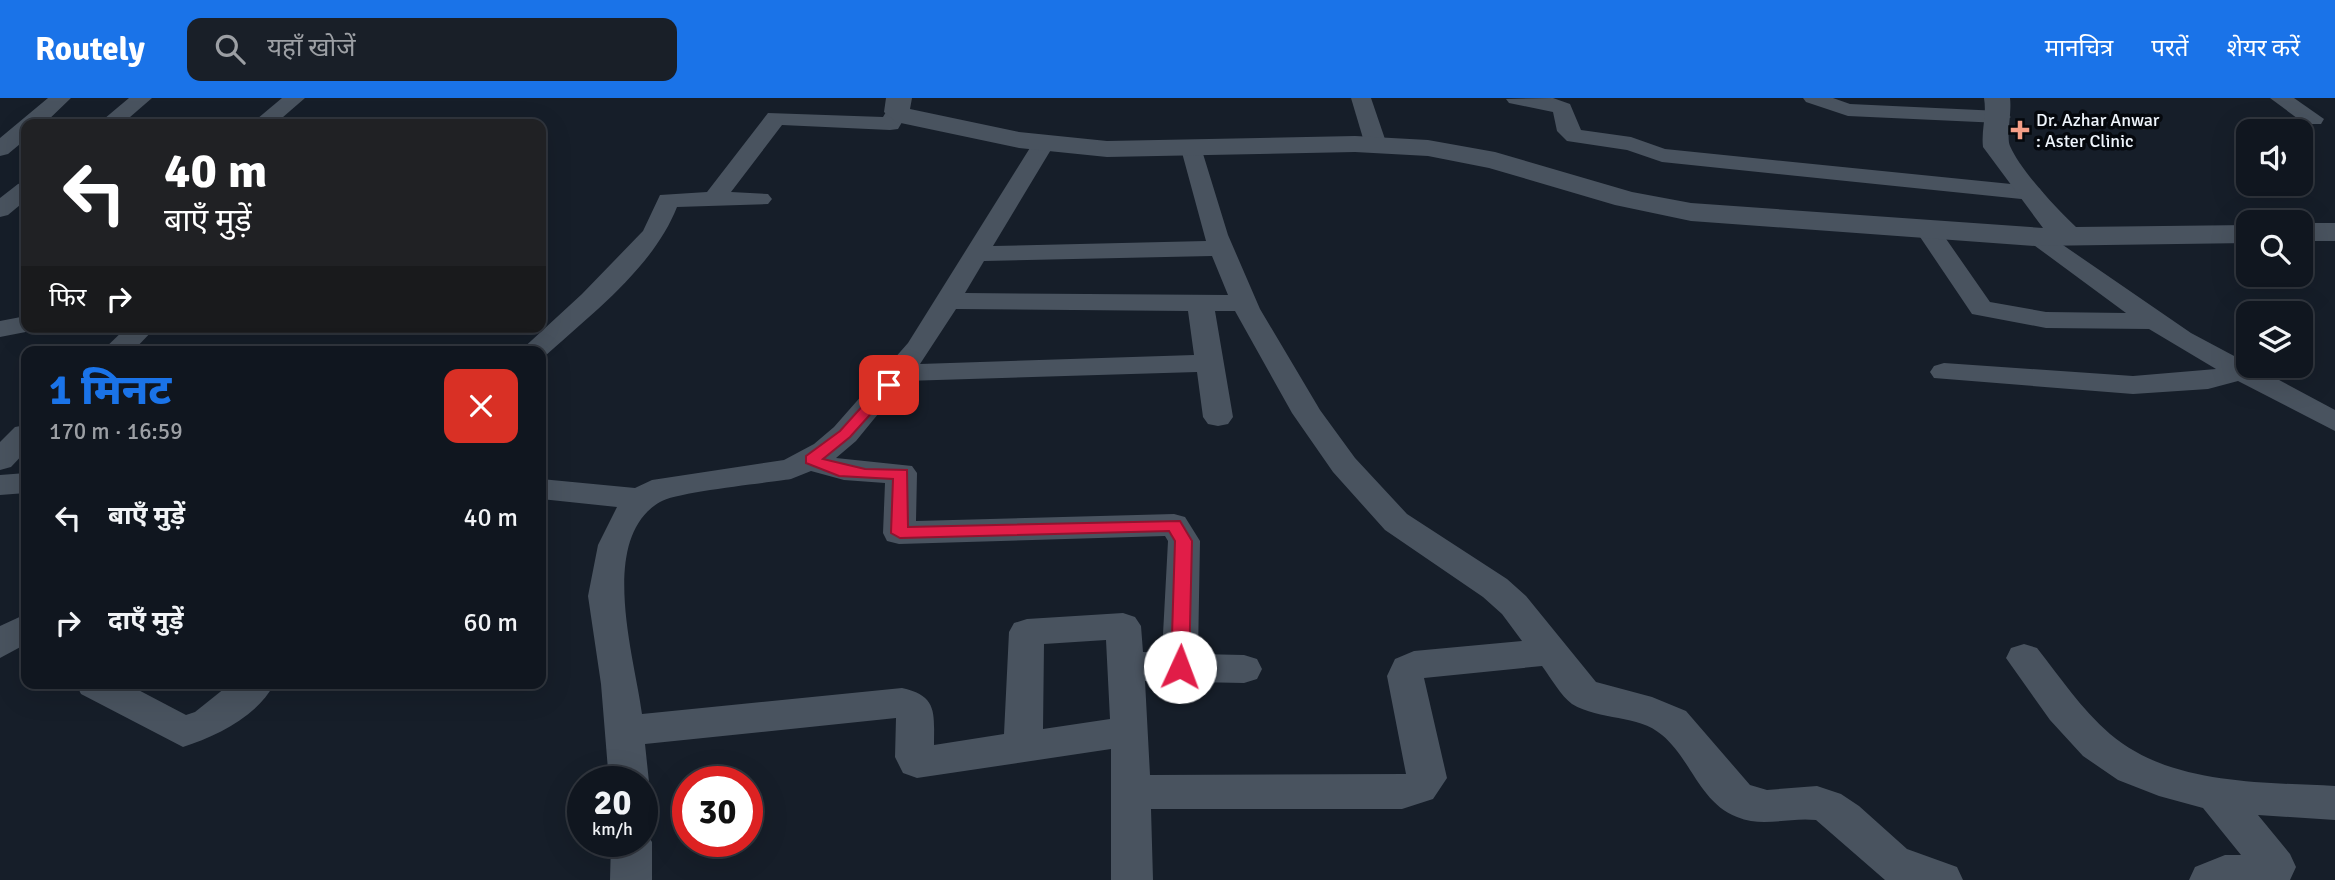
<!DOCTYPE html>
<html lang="hi">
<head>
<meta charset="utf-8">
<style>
  body { margin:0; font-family:Signika,"Noto Sans Devanagari",sans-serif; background:#191f28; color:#f1f3f6; height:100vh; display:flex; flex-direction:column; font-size:26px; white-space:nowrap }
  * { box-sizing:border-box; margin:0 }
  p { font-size:23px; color:#9c9fa4 }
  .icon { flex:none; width:38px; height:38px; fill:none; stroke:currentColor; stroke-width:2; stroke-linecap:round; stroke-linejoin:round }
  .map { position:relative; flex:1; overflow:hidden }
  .panel { position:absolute; left:21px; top:248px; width:525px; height:343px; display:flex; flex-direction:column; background:#10161f; border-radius:14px; box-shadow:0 7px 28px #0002,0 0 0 2px #30353d }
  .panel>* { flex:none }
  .guide { position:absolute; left:21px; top:21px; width:525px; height:214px; border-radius:14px; box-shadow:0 7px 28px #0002,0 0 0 2px #30353d; background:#202124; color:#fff; overflow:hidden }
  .tools { position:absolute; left:2236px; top:21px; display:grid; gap:14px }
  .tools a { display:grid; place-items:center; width:77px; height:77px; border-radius:14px; background:#10161f; box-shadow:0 7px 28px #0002,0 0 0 2px #30353d; font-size:35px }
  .speed { position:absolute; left:567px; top:668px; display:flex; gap:14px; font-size:35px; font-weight:700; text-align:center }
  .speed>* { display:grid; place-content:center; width:91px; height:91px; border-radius:50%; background:#10161f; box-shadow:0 7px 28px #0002,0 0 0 2px #30353d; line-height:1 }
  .speed small { font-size:18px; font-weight:400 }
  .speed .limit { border:10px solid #d22; background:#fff; color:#111 }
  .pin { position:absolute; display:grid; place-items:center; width:60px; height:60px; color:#fff; margin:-30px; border-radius:14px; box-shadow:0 4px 10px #0006 }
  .me { position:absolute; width:77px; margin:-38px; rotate:2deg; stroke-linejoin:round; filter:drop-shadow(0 0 5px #0008) }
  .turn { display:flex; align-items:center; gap:24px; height:147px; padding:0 28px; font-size:32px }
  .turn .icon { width:91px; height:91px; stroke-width:2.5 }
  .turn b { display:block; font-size:49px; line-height:60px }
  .then { display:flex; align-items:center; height:66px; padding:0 28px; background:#0003; gap:14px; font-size:26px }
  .round { display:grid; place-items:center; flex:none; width:74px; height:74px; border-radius:14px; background:#191f28 }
  .overview { display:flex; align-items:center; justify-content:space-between; height:119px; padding:0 28px }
  h1 { font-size:42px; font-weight:800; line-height:52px; color:#1a73e8 }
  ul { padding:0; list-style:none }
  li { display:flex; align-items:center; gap:21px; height:105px; padding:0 28px }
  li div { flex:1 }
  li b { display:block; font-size:26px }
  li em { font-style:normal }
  header { display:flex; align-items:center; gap:42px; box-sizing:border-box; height:98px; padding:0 35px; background:#1a73e8; color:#fff }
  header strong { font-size:33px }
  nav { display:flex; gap:38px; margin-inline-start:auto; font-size:24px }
  .search { width:490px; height:63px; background:#191f28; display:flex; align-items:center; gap:18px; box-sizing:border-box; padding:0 24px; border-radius:14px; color:#9c9fa4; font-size:26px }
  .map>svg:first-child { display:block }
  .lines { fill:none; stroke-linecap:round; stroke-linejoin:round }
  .minor { fill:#49535f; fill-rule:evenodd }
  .tertiary { fill:#49535f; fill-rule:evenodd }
  .route { fill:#e11d48; stroke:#92132f; stroke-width:2 }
  .poi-dot { fill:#f49e87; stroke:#05080d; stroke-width:2.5 }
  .labels { text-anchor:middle; stroke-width:7; stroke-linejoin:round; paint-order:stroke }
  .far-poi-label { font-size:18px; fill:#eff5fc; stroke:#05080d; text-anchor:start }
</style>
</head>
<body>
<header>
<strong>Routely</strong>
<div class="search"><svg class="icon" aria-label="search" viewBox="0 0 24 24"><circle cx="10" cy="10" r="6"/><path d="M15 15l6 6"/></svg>यहाँ खोजें</div>
<nav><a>मानचित्र</a><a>परतें</a><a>शेयर करें</a></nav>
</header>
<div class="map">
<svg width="2335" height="782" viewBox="0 0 2335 782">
  <rect width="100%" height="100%" fill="#161e29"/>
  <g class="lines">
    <g class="minor">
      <polygon points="48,0 71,0 44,26 26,26 26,41 8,56 0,58 0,40"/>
      <polygon points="129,0 152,0 122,26 98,26"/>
      <polygon points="282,0 305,0 275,26 251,26"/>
      <polygon points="1351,0 1371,0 1387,47 1384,52 1368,52 1365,47"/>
      <polygon points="1553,0 1570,6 1581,32 1631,39 1665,51 2031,88 2039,90 2043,95 2039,100 2031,102 1662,64 1627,52 1567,43 1557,33 1553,14 1509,5 1506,1"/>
      <polygon points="1803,0 1833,0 1850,6 2000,13 2011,19 2000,25 1848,18 1806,4"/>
      <polygon points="2270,0 2294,0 2324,21 2321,26 2305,26"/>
      <path d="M897 8 908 14 898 31 890 32 782 27 731 94 768 96 772 101 768 106 677 109C653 170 591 216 543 260L541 254H519L582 196 643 133 660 97 707 94 768 15 883 19 889 9Z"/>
      <path d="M1044 38 1055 45 993 148 1206 143 1181 51 1184 46H1200L1228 137 1260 211 1320 312 1355 360 1407 416 1507 481 1526 498 1596 584 1652 599 1686 613 1750 687 1767 692 1817 688 1841 696 1859 708 1907 751 1957 769 1963 782H1885L1816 722C1787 719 1764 730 1737 719 1700 705 1691 661 1662 637 1638 616 1600 623 1572 606 1561 598 1551 580 1542 568L1424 580 1447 680 1433 701 1402 711H1151L1153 782H1111V651L917 680 903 675 895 659 896 620 645 646 649 684 643 696 642 684H609L601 586 588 498 598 447 617 409 541 401V381L635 390 652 382 784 362 814 346 834 329 908 245 1033 45ZM1212 158 1228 197 965 195 984 163ZM956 211 1188 213 1194 257 920 266ZM1215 213H1235L1292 315 1333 374 1385 432 1483 499 1502 516 1522 543 1414 553 1395 561 1387 578 1406 676 1150 677 1145 583 1244 585 1257 581 1262 571 1257 561 1244 557 1198 556 1200 443 1185 419 1174 416 916 423 917 375 912 368 836 360 856 343 905 283 1197 274 1203 319 1208 326 1218 328 1228 326 1233 319ZM811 373 844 382 885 385 883 435 887 443 899 446 1165 438 1168 443 1162 555 1143 554 1141 528 1135 519 1123 515 1027 521 1014 525 1009 534 1004 636 934 647C934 615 938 598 902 590L642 616C635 560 597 441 660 404 675 394 767 385 791 381ZM1106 542 1110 621 1043 631 1044 546Z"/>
      <polygon points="26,84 26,102 8,117 0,119 0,100 18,86"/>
      <polygon points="1926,123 1935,125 1990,204 2046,214 2126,215 2023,139 2026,134 2044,134 2191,235 2335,312 2335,333 2238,283 2208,291 2133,296 1934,280 1930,274 1934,268 1944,265 2133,278 2216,271 2149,231 2046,230 1972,216 1914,130 1917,125"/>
      <polygon points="26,218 26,229 37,229 36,232 0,239 0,223"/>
      <polygon points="127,229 156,229 132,254 101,254"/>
      <polygon points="26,327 26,353 11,369 0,372 0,344 15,329"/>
      <polygon points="26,375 26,395 0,397 0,377"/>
      <polygon points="26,516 26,546 0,560 0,528"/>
      <path d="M2024 546 2037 550C2060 579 2081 611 2110 636 2170 687 2260 684 2335 688V722L2258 717 2290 756 2296 769 2290 782H2189L2195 769 2225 757H2241L2203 710 2159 698 2118 682 2083 658 2050 622 2006 560 2011 550Z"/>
      <path d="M76 586H127L186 617 195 614 230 586H274C257 619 216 638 183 649L81 596Z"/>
      <polygon points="642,730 652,744 652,782 610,782 611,744 642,744"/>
    </g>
    <g class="tertiary">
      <path d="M886 0H912L910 11 1019 34 1107 43 1355 38 1428 42 1495 54 1632 94 1691 105 2043 130 1983 49C1981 32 1987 18 1984 0H2010C2012 15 2006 39 2010 48 2021 73 2057 111 2076 129L2249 127V145L2035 148 1691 123 1615 107 1489 70 1428 58 1355 54 1107 59 1019 50 896 24 884 14Z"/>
      <rect x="2301" y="125" width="34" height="18"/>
    </g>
  </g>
  <polygon class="route" points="889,282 896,287 894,290 850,339 823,361 865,371 907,372 908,429 1180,423 1192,443 1189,569 1186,574 1173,574 1171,569 1175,443 1169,433 900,440 891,435 893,381 839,378 806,365 806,358 840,333 884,284"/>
  <path class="poi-dot" d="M2016.5 21.5h7v7h7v7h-7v7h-7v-7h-7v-7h7z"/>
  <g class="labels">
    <g class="far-poi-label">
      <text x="2036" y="28">Dr. Azhar Anwar<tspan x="2036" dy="21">: Aster Clinic</tspan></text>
    </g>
  </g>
</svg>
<div class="tools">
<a><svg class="icon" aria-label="sound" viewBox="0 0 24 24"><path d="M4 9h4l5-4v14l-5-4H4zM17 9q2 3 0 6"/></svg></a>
<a><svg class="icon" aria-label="search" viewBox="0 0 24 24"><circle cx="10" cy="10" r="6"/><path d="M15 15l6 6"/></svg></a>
<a><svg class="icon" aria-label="layers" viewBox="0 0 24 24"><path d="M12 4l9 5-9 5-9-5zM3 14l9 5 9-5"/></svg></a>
</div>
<div class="speed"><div>20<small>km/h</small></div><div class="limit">30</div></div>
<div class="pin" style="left:889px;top:287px;background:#d93025"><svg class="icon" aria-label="arrive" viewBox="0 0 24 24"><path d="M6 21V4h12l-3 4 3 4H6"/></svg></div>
<svg class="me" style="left:1180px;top:569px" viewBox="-20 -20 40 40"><circle r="19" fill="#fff"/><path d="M0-13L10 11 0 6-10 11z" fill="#e11d48"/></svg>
<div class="guide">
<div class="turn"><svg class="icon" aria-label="left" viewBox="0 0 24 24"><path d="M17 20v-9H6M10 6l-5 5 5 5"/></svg><div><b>40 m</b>बाएँ मुड़ें</div></div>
<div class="then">फिर<svg class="icon" aria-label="right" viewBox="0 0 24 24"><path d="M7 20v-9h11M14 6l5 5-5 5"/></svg></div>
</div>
<section class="panel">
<div class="overview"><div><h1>1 मिनट</h1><p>170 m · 16:59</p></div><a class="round" style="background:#d93025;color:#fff"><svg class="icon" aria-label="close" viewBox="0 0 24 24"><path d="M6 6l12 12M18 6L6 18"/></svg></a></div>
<ul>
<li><svg class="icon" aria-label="left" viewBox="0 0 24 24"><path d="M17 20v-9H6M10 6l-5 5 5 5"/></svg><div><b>बाएँ मुड़ें</b></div><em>40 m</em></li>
<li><svg class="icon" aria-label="right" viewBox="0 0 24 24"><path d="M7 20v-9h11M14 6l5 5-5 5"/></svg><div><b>दाएँ मुड़ें</b></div><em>60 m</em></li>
</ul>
</section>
</div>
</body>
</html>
